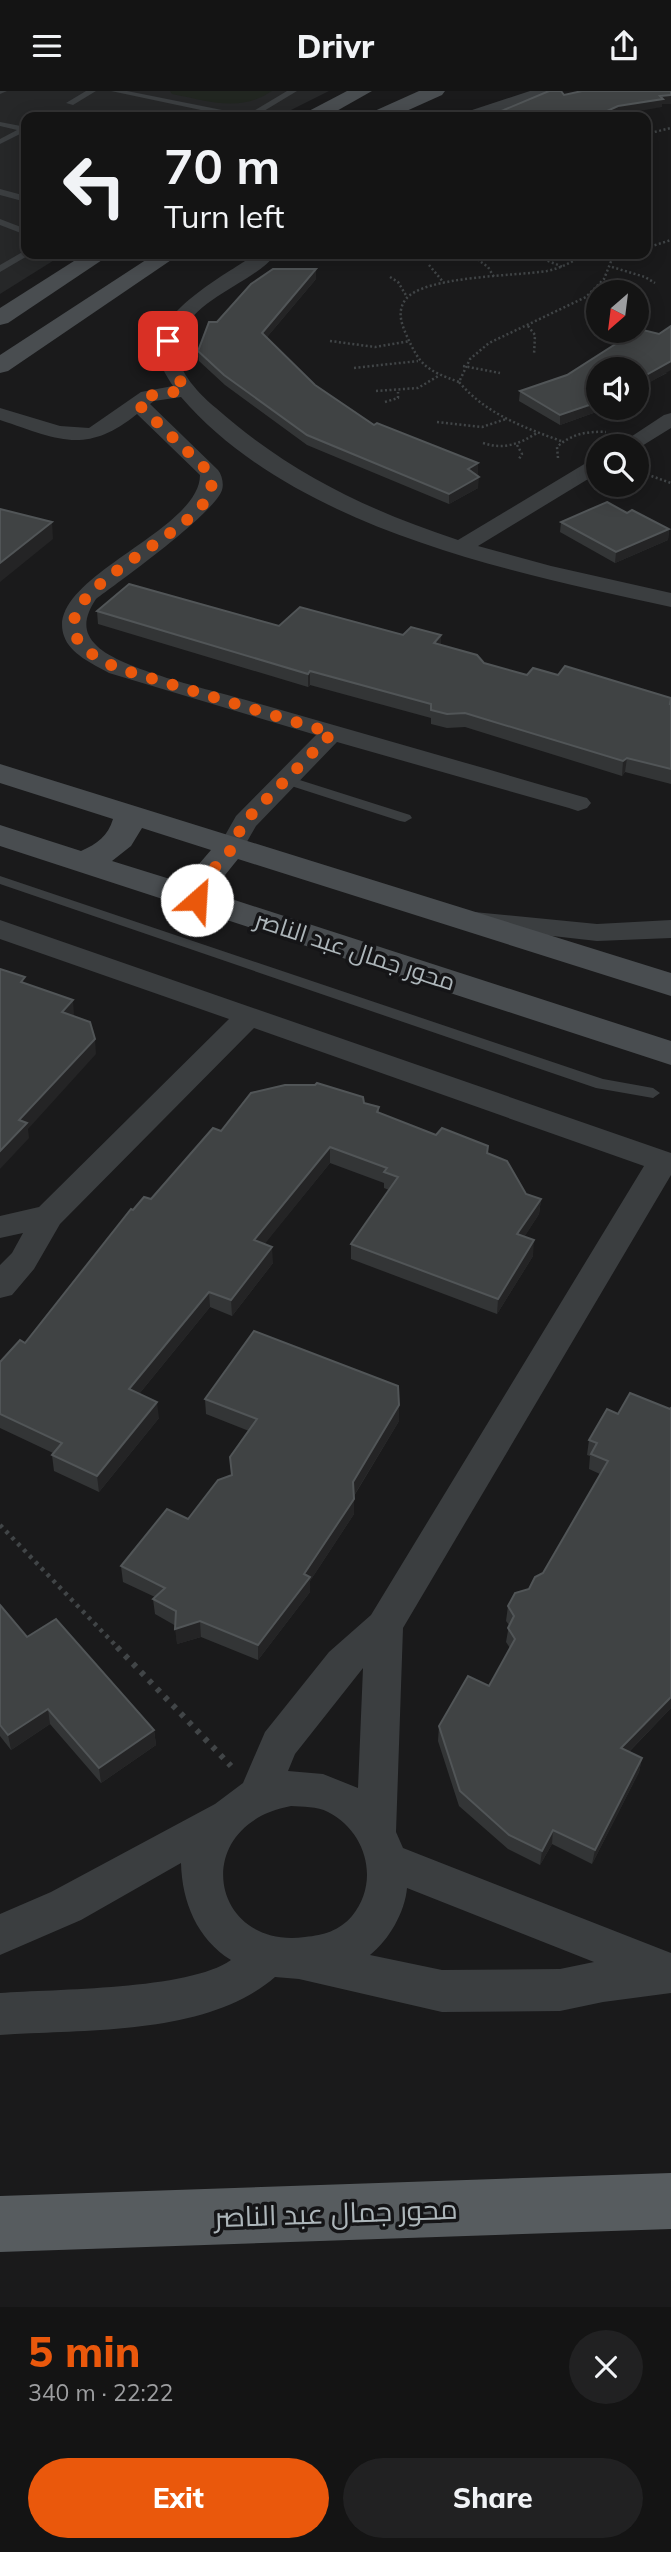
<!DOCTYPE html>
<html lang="en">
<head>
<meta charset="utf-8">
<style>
  body { margin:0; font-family:Mulish,Cairo,sans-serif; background:#212122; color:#f1f3f6; height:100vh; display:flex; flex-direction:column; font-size:26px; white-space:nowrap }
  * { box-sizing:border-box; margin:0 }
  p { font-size:23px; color:#9d9ea0 }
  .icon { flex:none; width:38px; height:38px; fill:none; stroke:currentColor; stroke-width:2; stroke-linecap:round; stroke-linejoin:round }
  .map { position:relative; height:2216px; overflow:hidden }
  .panel { display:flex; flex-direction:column; background:#141414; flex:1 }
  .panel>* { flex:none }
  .banner { position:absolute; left:21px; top:21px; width:630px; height:147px; border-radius:14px; box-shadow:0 4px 18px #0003,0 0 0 2px #333334; background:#141414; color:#f1f3f6; overflow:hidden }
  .needle { width:46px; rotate:208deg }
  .controls { position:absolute; left:586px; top:189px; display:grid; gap:14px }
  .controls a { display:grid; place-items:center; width:63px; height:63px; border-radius:50%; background:#141414; box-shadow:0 4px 18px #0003,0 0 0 2px #333334; font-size:35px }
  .pin { position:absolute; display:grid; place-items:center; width:60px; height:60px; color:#fff; margin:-30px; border-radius:14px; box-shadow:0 4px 10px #0006 }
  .me { position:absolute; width:77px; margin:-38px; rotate:26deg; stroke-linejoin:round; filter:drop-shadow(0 0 5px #0008) }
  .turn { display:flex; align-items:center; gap:24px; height:147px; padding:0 28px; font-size:32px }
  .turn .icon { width:91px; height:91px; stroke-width:2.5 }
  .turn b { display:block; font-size:49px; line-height:60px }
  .round { display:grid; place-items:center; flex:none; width:74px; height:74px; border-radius:37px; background:#212122 }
  .overview { display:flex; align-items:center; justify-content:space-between; height:119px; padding:0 28px }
  h1 { font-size:42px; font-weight:800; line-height:52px; color:#ea580c }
  .primary-button { display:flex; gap:14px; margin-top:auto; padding:14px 28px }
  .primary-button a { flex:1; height:80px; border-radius:42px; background:#ea580c; color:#fff; font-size:28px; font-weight:800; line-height:80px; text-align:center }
  .primary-button a+a { background:#212122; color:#f1f3f6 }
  header { display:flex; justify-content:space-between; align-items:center; height:91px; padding:0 28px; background:#141414; font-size:32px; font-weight:800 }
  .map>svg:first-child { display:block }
  .built { fill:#262728 }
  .green { fill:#212620 }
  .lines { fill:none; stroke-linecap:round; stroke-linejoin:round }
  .path-far2 { stroke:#414547; stroke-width:2.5; stroke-dasharray:2 2.5; stroke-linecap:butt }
  .path-far1 { stroke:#414547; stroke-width:4.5; stroke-dasharray:3.5 5; stroke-linecap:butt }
  .path { stroke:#414547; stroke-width:6; stroke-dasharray:4.5 7; stroke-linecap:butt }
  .service { fill:#3b3e40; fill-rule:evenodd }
  .minor { fill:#3b3e40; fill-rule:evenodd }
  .secondary { fill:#494d50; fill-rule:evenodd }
  .primary { fill:#575c5f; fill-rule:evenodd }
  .wall { fill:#333536 }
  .shaded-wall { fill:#242425 }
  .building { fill:#404344; stroke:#515557; stroke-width:2 }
  .route { stroke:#ea580c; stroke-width:12; stroke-dasharray:0 21.6 }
  .labels { text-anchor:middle; stroke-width:7; stroke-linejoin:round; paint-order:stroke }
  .street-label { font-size:24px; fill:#adb6ba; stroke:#151517 }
  .near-street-label { font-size:28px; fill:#adb6ba; stroke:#151517 }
</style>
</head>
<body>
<header><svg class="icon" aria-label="menu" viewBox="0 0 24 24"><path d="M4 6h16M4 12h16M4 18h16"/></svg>Drivr<svg class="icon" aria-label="share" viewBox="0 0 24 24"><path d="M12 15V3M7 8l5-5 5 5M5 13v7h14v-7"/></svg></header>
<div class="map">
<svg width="671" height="2216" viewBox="0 0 671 2216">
  <rect width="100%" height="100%" fill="#1a1a1b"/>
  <polygon class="built" points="0,0 329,0 291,19 281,20 276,26 26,26 26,163 64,163 0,203"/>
  <path class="green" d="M170 0H272C240 21 213 11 172 3Z"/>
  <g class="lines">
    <g class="path-far2">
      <polyline points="646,43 671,37"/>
      <polyline points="646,157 671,149"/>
      <polyline points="470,163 488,176 494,186"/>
      <polyline points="531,163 563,176"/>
      <polyline points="429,174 444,192"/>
      <polyline points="612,176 645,186 655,192"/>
      <polyline points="390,186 398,191 407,206"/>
      <polyline points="528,235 535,244 534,264"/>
      <polyline points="330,250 375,256 410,250"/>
      <polyline points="463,275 500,282"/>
      <polyline points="354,277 418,270"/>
      <path d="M459 291C426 279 420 275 406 243 401 232 397 219 406 208 424 185 516 185 547 180 562 177 573 170 586 163"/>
      <polyline points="376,300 418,297 440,284"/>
      <polyline points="385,311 398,307 398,301"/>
      <polyline points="437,331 482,336 506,328"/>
      <path d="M561 350C523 336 486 323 459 291L470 268 489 252 586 206 604 188 614 163"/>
      <path d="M483 352C504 359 519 353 537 342"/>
      <polyline points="517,354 522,363 519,368"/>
      <path d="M558 367 557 356C571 343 587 340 606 341"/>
      <polyline points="643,382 671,392"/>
    </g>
    <polyline class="path-far1" points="0,1434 119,1558"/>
    <polyline class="path" points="117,1556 231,1675"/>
    <g class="service">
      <polygon points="0,0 7,0 0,3"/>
      <polygon points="86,0 96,0 73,14 66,12"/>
      <polygon points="111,0 127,0 247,24 287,0 297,0 254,26 234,26"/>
      <polygon points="0,31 26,36 26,40 0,53 0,48 17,39 0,35"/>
      <polygon points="0,98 26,105 26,111 0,104"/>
      <polygon points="0,128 26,138 26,144 0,134"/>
      <polygon points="26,159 29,164 0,181 0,174"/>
      <polygon points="287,685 410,724 412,727 405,731 400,730 282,692 282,686"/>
      <polygon points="0,785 603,988 653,997 660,1002 653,1007 596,997 0,793"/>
    </g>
    <g class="minor">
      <polygon points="530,0 554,0 552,3 481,26 458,26 460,23"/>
      <path d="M256 163H276C254 192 195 206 180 246 169 273 197 301 216 317 288 381 367 419 458 449L591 369 598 367V382L478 455 551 475 671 502V516C509 481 294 437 181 306L154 310 150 313 218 379C222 384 224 393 222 399 214 423 120 490 96 508 85 525 81 540 97 555 120 578 211 599 246 609 359 641 473 674 587 707L591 712 587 717 578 720 569 717 337 651 256 735 241 761 232 763 223 761 219 755 236 725 316 644 109 582C93 573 70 563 64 545 43 487 200 441 200 384L137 323C85 365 58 348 0 329V317L60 335 89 337 141 301 173 295C165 283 157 270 158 255 161 217 228 182 256 163Z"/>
      <polygon points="671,322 671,337 637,358 637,355 617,355 664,324"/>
      <polygon points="474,821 597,833 671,829 671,847 597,850 464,835 460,829 464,823"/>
      <path d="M0 829 671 1062V1084L403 1537 396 1741 403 1757 671 1862V1902L603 1911 560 1920 442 1921 299 1888 275 1886C207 1945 86 1938 0 1944V1902C54 1898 189 1899 231 1869 197 1848 182 1811 181 1772L81 1829 0 1864V1823L51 1801 215 1713 243 1692 265 1641 329 1561 371 1524 644 1075 254 937 60 1133 34 1178 12 1204 0 1207V1174L12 1162 23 1142 0 1147V1125L39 1116 229 928 0 848ZM363 1577 358 1697 323 1683 288 1680 295 1663ZM291 1715C303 1716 317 1715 328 1721 367 1741 380 1791 352 1825 339 1840 324 1844 305 1846 210 1859 188 1734 291 1715ZM407 1797 594 1871 560 1878 442 1879 370 1864C389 1849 405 1821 407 1797Z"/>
    </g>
    <g class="secondary">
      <polygon points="347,0 372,0 326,26 302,26 305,22"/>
      <polygon points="419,0 445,0 442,4 393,26 367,26 370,22"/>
      <polygon points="85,163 111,163 8,232 0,234 0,217"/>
      <polygon points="155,163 180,163 8,280 0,282 0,264"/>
      <path d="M0 673 671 882V905L238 768 221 789 216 803 671 950V974L0 755V734L81 760C97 753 108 745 113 728L0 692ZM142 737 211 759 193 780 186 793 112 770 131 755Z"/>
    </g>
    <polygon class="primary" points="671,2082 671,2138 0,2161 0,2105"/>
  </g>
  <g class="wall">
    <polygon points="316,188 267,246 315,294 374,334 478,372 478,383 476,384 478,397 449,413 307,354 225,294 199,270 198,260 217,231"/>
    <polygon points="667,282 598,317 605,317 599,320 560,334 519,310 520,300"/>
    <polygon points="627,422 669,438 668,449 615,472 560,441 561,431"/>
    <polygon points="97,520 403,544 441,544 441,554 484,572 527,584 558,584 671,607 671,693 625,681 622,685 465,636 447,637 431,633 431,627 310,594 308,596 98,533"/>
    <polygon points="364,1012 379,1016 379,1022 436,1044 488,1062 526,1103 541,1108 539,1123 524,1146 533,1165 497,1223 351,1168 351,1153 389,1099 384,1097 384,1092 330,1072 264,1153 273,1172 232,1225 210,1216 139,1303 159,1327 99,1401 54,1380 52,1364 53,1362 0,1337 0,1271 25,1252 133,1119 151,1108 221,1040"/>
    <polygon points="205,1308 399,1330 354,1405 354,1423 310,1490 310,1501 258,1569 201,1546 177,1553 176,1535 155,1523 153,1508 155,1506 123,1491 121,1475 188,1428 231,1384 249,1340 206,1323"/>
    <polygon points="671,1317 671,1617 629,1661 642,1667 639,1681 592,1773 552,1753 540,1774 508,1758 459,1715 438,1650 439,1635 489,1595 510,1557 506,1551 509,1534 506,1530 508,1515 529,1498 543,1482 600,1383 589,1378 590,1365 587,1364 589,1349 618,1323 670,1318"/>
    <polygon points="0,1514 27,1546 154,1639 156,1654 101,1692 50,1633 11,1659 0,1645"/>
  </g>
  <g class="shaded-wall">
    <polygon points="671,4 671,13 662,13 662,16 617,24 612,26 594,26 618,15 660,5"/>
    <polygon points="316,178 316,188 262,252 262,242"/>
    <polygon points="671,270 671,279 637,299 637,289"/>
    <polygon points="598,311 598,317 605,317 599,320 560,334 560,324"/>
    <polygon points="478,372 478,383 468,388 468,378"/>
    <polygon points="479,386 478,397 449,413 449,403"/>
    <polygon points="52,431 53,448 0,491 0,472"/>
    <polygon points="669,438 668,449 615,472 616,461"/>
    <polygon points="441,544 441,558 434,552"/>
    <polygon points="310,580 310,594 308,596 308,583"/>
    <polygon points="627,667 625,681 622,685 623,670"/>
    <polygon points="73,909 74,924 63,936 62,921"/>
    <polygon points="95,948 96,963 28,1038 29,1047 0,1078 0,1060 19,1029"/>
    <polygon points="330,1056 330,1072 255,1165 254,1149"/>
    <polygon points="541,1108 539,1123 516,1159 517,1143"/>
    <polygon points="534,1149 533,1165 497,1223 498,1208"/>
    <polygon points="272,1156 273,1172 232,1225 231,1209"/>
    <polygon points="209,1201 210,1216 130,1314 129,1298"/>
    <polygon points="157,1311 159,1327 99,1401 97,1385"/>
    <polygon points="399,1314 399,1330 353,1406 353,1391"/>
    <polygon points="354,1408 354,1423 310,1490 310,1501 258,1569 258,1554"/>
    <polygon points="200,1530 201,1546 177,1553 175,1538"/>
    <polygon points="671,1606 671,1617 619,1671 621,1657"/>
    <polygon points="48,1618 50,1633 11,1659 8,1644"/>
    <polygon points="154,1639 156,1654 101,1692 99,1677"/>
    <polygon points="642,1667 639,1681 592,1773 595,1759"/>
    <polygon points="553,1739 552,1753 540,1774 542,1760"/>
  </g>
  <g class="building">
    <polygon points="549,0 561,0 564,4 582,0 671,0 671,4 660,5 663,8 618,15 594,26 492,26 503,22 499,21"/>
    <polygon points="273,178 316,178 262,242 315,294 374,334 377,332 478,372 468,378 479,386 449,403 307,344 224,284 198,260 209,231 217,231 251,193"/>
    <polygon points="671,235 671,270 637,289 637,278 598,278 598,311 560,324 520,300 567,284 639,238 659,243"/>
    <polygon points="607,411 627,422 632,419 669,438 616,461 561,431"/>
    <polygon points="0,418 52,431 0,472"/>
    <polygon points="129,493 279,535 300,516 403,544 411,536 441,544 434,552 477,564 484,572 527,584 533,577 558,584 565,575 671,607 670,613 671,613 671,678 627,667 623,670 465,622 447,623 431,619 431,613 310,580 308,583 97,520"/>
    <polygon points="0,878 25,886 21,891 73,909 62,921 90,931 95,948 19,1029 27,1032 0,1060"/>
    <polygon points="317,992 363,1006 364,1012 379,1016 377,1021 436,1044 442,1037 488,1055 487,1062 507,1070 526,1103 541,1108 517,1143 534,1149 498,1208 351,1153 398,1086 384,1081 387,1077 330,1056 254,1149 272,1156 231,1209 209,1201 129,1298 157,1311 97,1385 52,1364 62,1352 0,1323 0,1271 20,1249 25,1252 131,1118 133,1119 144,1106 151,1108 213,1037 221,1040 251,1002 285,994 315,994"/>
    <polygon points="254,1240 398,1295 399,1314 353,1391 354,1408 304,1483 310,1486 258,1554 200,1530 175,1538 176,1520 153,1508 165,1497 121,1475 167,1418 188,1428 218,1389 232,1384 230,1366 257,1328 205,1308"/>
    <polygon points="630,1302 670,1318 671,1317 671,1606 621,1657 642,1667 595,1759 553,1739 542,1760 509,1744 460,1700 439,1635 468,1585 489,1595 515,1548 508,1537 514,1525 508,1515 515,1502 529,1498 535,1486 543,1482 608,1370 591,1363 597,1352 589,1349 607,1318 618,1323"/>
    <polygon points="0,1514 27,1546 56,1528 154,1639 99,1677 48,1618 8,1644 0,1634"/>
  </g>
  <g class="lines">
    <path class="route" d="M168 250 169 269 185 299 148 305 138 313 211 383C211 388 212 395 211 400 195 444 58 494 75 543 81 560 102 569 117 577L332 642 244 731 230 760 205 787 197 809"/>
  </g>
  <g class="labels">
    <g class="street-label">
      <text transform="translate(355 860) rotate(18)" y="8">محور جمال عبد الناصر</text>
    </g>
    <g class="near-street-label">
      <text transform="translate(336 2122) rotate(-2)" y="10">محور جمال عبد الناصر</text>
    </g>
  </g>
</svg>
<div class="controls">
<a><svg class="needle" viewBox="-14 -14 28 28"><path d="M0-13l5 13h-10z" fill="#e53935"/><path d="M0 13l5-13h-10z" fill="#9d9ea0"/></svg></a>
<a><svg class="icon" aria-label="sound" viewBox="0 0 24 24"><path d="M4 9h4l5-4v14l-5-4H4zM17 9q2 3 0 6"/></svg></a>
<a><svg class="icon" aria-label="search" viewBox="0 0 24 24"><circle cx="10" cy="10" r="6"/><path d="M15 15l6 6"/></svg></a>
</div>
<div class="pin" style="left:168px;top:250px;background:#d93025"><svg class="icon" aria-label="arrive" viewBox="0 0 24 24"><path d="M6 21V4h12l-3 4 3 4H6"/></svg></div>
<svg class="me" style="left:197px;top:809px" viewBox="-20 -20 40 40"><circle r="19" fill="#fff"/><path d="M0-13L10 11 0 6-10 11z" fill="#ea580c"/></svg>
<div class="banner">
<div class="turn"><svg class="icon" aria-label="left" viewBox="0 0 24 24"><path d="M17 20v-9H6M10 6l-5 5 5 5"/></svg><div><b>70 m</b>Turn left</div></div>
</div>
</div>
<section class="panel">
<div class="overview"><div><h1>5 min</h1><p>340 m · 22:22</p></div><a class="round"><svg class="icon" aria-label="close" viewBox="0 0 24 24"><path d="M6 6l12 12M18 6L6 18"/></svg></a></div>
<div class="primary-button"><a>Exit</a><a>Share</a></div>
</section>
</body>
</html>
